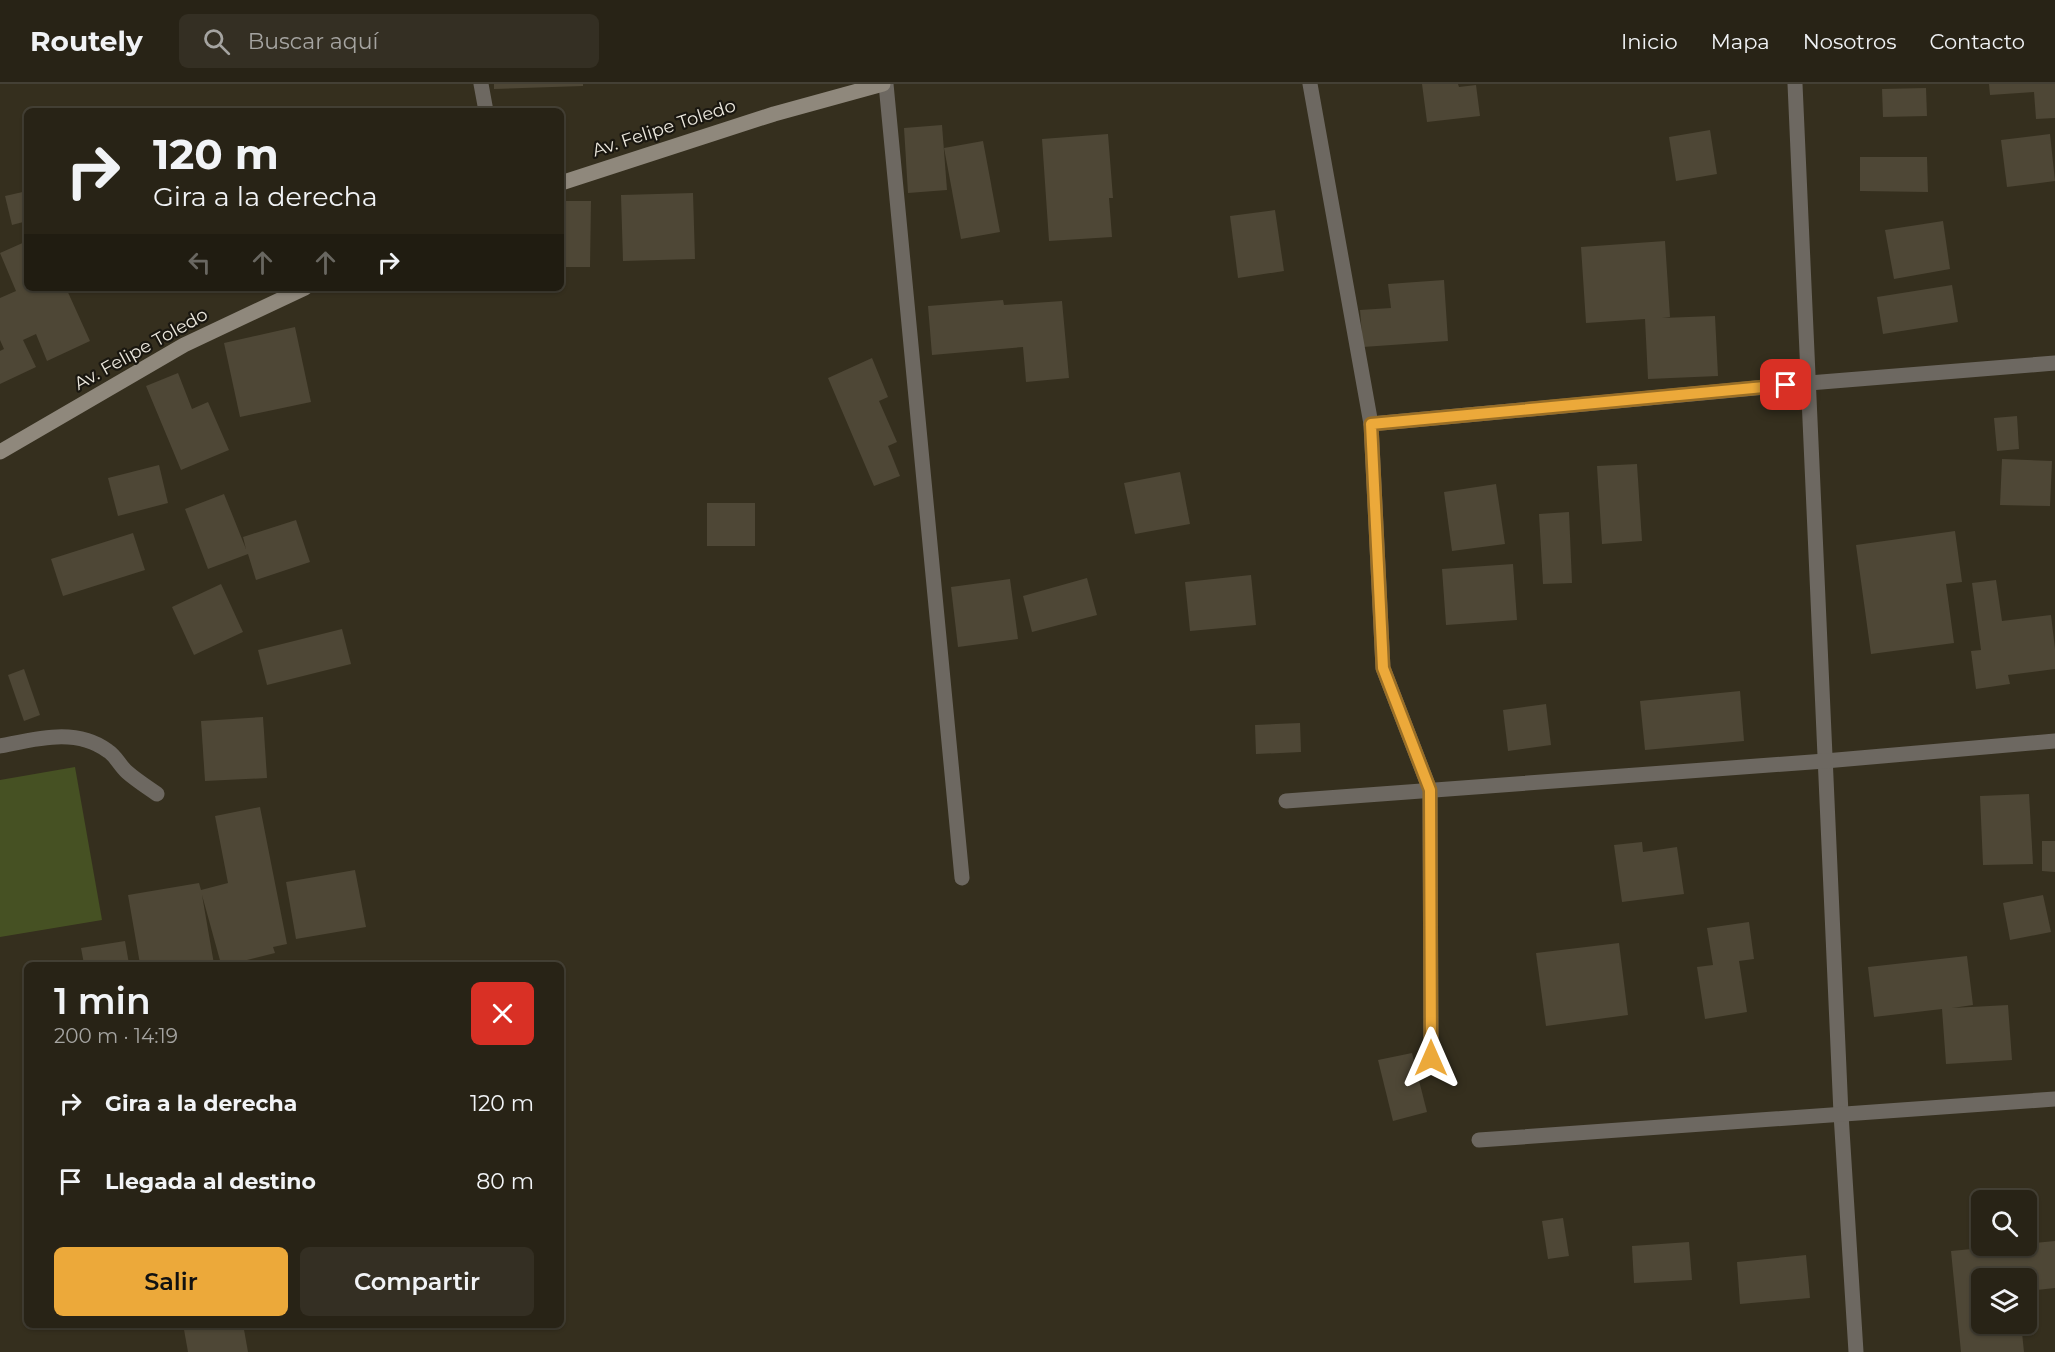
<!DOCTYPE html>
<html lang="es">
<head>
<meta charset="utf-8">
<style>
  body { margin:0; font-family:Montserrat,sans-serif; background:#342f23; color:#f1f3f6; height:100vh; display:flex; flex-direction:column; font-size:22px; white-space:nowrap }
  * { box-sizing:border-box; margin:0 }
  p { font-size:20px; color:#a5a4a1 }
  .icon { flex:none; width:33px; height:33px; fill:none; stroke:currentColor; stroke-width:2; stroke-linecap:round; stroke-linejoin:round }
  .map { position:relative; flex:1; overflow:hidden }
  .drawer { position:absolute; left:24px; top:878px; width:540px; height:366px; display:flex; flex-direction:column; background:#282316; border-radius:9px; box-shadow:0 2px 4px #0004,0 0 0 2px #444035 }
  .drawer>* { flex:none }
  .guide { position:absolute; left:24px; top:24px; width:540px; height:183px; border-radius:9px; box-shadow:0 2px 4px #0004,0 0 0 2px #444035; background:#282316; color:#f1f3f6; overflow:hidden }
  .buttons { position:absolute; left:1971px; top:1106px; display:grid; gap:12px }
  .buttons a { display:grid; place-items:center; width:66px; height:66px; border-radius:9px; background:#282316; box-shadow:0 2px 4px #0004,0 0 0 2px #444035; font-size:30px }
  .pin { position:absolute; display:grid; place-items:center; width:51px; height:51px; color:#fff; margin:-26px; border-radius:12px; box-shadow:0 3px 9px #0006 }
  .me { position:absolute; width:66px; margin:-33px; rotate:0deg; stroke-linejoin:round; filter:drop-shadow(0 0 4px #0008) }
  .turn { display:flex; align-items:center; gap:21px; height:126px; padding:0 30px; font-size:27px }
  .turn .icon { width:78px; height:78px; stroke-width:2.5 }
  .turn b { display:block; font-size:42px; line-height:51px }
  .lanes { display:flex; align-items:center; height:57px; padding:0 30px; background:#0003; justify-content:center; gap:30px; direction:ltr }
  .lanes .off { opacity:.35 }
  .round { display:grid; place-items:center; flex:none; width:63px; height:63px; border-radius:9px; background:#342f23 }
  .summary { display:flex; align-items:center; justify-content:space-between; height:102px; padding:0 30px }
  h1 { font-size:36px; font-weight:600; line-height:45px }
  .action { display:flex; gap:12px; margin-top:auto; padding:12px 30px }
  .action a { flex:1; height:69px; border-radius:9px; background:#eca93a; color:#111; font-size:24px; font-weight:600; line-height:69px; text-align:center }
  .action a+a { background:#342f23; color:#f1f3f6 }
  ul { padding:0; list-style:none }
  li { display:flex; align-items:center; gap:18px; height:78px; padding:0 30px }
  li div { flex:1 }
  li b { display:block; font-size:22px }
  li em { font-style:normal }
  header { display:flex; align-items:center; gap:36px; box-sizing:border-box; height:84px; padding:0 30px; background:#282316; border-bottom:2px solid #444035 }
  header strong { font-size:28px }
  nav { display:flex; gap:33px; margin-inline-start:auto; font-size:21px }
  .search { width:420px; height:54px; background:#342f23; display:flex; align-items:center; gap:15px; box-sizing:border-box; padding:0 21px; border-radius:9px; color:#a5a4a1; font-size:22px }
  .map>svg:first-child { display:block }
  .green { fill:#465123 }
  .building { fill:#4e4736 }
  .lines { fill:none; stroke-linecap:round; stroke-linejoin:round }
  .lane { stroke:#6d6861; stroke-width:15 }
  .street { stroke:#6d6861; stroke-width:15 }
  .secondary { stroke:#8f887c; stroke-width:15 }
  .route-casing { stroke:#996e26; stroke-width:15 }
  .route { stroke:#eca93a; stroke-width:10 }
  .labels { text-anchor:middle; stroke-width:4.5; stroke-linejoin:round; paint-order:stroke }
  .street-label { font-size:18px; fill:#ece8de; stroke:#1a1710 }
</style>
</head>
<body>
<header>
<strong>Routely</strong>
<div class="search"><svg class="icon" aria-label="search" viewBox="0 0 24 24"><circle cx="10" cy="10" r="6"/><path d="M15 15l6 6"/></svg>Buscar aquí</div>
<nav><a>Inicio</a><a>Mapa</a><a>Nosotros</a><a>Contacto</a></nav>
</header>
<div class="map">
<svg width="2055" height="1268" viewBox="0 0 2055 1268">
  <rect width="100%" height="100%" fill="#352f1e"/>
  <polygon class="green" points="75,683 102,836 0,853 0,696"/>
  <g class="building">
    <polygon points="494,0 583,0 583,2 494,5"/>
    <polygon points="1422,0 1458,0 1459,3 1476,1 1480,32 1427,38"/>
    <polygon points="1989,0 2055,0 2055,34 2036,35 2034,8 1990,11"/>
    <polygon points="1926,4 1927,32 1883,33 1882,5"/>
    <polygon points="942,41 947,106 908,109 904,44"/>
    <polygon points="1710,46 1717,90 1676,97 1669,53"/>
    <polygon points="1108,50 1113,114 1109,114 1112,153 1049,157 1042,55"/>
    <polygon points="2050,50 2055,97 2007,103 2001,56"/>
    <polygon points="983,57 1000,148 961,155 944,64"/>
    <polygon points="1860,73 1927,73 1928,108 1860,107"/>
    <polygon points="27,107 27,137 12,141 5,112"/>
    <polygon points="693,109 695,175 623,177 621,111"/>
    <polygon points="561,117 591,117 590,183 561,183"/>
    <polygon points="1275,126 1284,187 1238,194 1230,132"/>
    <polygon points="1943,137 1950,185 1894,195 1885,146"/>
    <polygon points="27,157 27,204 66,204 90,257 47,277 36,250 23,256 36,283 0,300 0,267 4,265 0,256 0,214 16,207 0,169"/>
    <polygon points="1665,157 1670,233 1662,234 1715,232 1718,292 1648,295 1645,235 1586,239 1581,163"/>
    <polygon points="1444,196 1448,257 1363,263 1360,226 1391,224 1388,200"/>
    <polygon points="1952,201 1958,238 1883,250 1877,213"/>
    <polygon points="1003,216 1004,221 1062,217 1069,294 1026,298 1023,263 932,271 928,222"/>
    <polygon points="295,243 311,318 240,333 224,259"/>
    <polygon points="872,274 888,313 879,317 897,358 888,362 900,392 874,402 828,294"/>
    <polygon points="178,289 192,325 208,318 229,366 181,386 146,302"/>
    <polygon points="2017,332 2019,365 1997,367 1994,334"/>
    <polygon points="2002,375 2052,377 2050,422 2000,421"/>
    <polygon points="1637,380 1642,457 1602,460 1597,382"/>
    <polygon points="159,381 168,419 118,432 108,394"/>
    <polygon points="1180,388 1190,440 1135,450 1124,399"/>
    <polygon points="1496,400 1505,460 1452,467 1444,408"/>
    <polygon points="224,410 246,465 243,453 296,436 310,478 256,496 248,470 208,485 185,425"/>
    <rect x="707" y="419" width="48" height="43"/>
    <polygon points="1569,428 1572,499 1543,500 1539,430"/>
    <polygon points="1955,447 1962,498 1946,500 1954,559 1871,570 1856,461"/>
    <polygon points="133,449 145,486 63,512 51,475"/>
    <polygon points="1513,480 1517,536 1446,541 1442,485"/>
    <polygon points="1251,491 1256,541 1190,547 1185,498"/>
    <polygon points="1087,494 1097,531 1032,548 1023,512"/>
    <polygon points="1010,495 1018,555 958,563 951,503"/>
    <polygon points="1996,496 2002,537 2051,531 2055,565 2055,585 2008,591 2010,600 1976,605 1971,567 1981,566 1972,499"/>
    <polygon points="221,500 243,548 194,571 172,523"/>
    <polygon points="342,545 351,580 267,601 258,566"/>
    <polygon points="24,585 40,631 24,637 8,591"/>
    <polygon points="1740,607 1744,657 1645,666 1640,617"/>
    <polygon points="1546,620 1551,661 1508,667 1503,626"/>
    <polygon points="263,633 267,694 205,697 201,637"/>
    <polygon points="1300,639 1301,668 1256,670 1255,641"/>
    <polygon points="2029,710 2033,780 1983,781 1980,712"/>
    <polygon points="260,723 287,860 273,863 275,869 231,880 221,880 202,811 214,880 140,880 128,811 199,799 201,806 228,799 215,732"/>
    <polygon points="2042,757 2055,757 2055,788 2042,787"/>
    <polygon points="1642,758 1643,768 1677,763 1684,810 1622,818 1614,761"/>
    <polygon points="355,786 366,843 296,855 286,798"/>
    <polygon points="2043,811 2051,848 2010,856 2003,819"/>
    <polygon points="1749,838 1754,875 1739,877 1747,928 1705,935 1697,883 1713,881 1707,844"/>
    <polygon points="125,857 129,880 84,880 81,864"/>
    <polygon points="1619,859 1628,931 1546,942 1536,869"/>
    <polygon points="1967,872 1973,921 1952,924 2008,921 2012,976 1946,980 1942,925 1874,933 1868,883"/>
    <polygon points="1412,969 1427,1028 1393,1037 1378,976"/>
    <polygon points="1563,1134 1569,1172 1548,1175 1542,1137"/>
    <polygon points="2055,1157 2055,1204 2026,1207 2026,1194 1982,1194 1982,1239 2021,1239 2024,1268 1961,1268 1951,1167"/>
    <polygon points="1689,1158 1692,1196 1634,1199 1632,1162"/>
    <polygon points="1806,1171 1810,1214 1740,1220 1737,1178"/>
    <polygon points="183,1240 243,1240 248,1268 188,1268"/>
  </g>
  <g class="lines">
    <polyline class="lane" points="886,0 962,794"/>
    <g class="street">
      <polyline points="481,0 486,27"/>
      <polyline points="1310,0 1371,340 1383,584 1430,706 1431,974"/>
      <polyline points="1795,0 1841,1030 1856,1268"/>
      <polyline points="1371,340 1809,299 2055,279"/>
      <path d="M0 662C36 655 76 643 108 667 116 672 120 682 127 688 136 696 147 703 157 710"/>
      <polyline points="1286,717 1825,677 2055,657"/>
      <polyline points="1479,1056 2055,1015"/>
    </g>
    <g class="secondary">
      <polyline points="561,99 774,30 883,0"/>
      <polyline points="0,368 184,261 305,204"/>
    </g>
  </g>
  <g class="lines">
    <g class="route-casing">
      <polyline id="route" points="1431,974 1430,706 1383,584 1371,340 1786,301"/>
    </g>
    <use href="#route" class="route"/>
  </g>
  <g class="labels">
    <g class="street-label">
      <text transform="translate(664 44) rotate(-18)" y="6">Av. Felipe Toledo</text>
      <text transform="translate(141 265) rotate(-29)" y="6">Av. Felipe Toledo</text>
    </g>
  </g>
</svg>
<div class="buttons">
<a><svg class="icon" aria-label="search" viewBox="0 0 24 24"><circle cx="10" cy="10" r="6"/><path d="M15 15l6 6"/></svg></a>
<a><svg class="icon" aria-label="layers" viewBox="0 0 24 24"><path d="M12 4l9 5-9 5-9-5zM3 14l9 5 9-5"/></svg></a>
</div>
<div class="pin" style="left:1786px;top:301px;background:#d93025"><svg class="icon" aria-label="arrive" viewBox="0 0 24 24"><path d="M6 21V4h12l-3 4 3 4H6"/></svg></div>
<svg class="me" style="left:1431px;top:974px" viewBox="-20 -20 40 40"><path d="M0-17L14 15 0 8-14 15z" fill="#eca93a" stroke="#fff" stroke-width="4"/></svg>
<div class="guide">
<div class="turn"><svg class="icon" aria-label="right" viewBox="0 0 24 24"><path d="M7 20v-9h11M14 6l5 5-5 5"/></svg><div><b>120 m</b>Gira a la derecha</div></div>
<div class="lanes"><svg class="icon off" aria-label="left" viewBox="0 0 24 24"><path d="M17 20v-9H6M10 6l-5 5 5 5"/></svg><svg class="icon off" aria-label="ahead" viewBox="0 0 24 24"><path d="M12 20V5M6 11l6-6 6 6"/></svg><svg class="icon off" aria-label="ahead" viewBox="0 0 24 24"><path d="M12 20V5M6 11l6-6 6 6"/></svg><svg class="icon" aria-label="right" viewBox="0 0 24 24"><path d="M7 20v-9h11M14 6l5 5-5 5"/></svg></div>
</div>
<section class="drawer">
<div class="summary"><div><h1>1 min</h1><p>200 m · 14:19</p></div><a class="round" style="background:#d93025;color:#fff"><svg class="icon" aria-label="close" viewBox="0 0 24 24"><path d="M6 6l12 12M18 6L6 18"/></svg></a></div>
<ul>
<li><svg class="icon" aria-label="right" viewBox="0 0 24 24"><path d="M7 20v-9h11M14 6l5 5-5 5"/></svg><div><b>Gira a la derecha</b></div><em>120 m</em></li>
<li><svg class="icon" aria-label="arrive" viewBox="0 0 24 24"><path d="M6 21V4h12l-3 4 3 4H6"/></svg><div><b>Llegada al destino</b></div><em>80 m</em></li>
</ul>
<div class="action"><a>Salir</a><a>Compartir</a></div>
</section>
</div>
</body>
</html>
